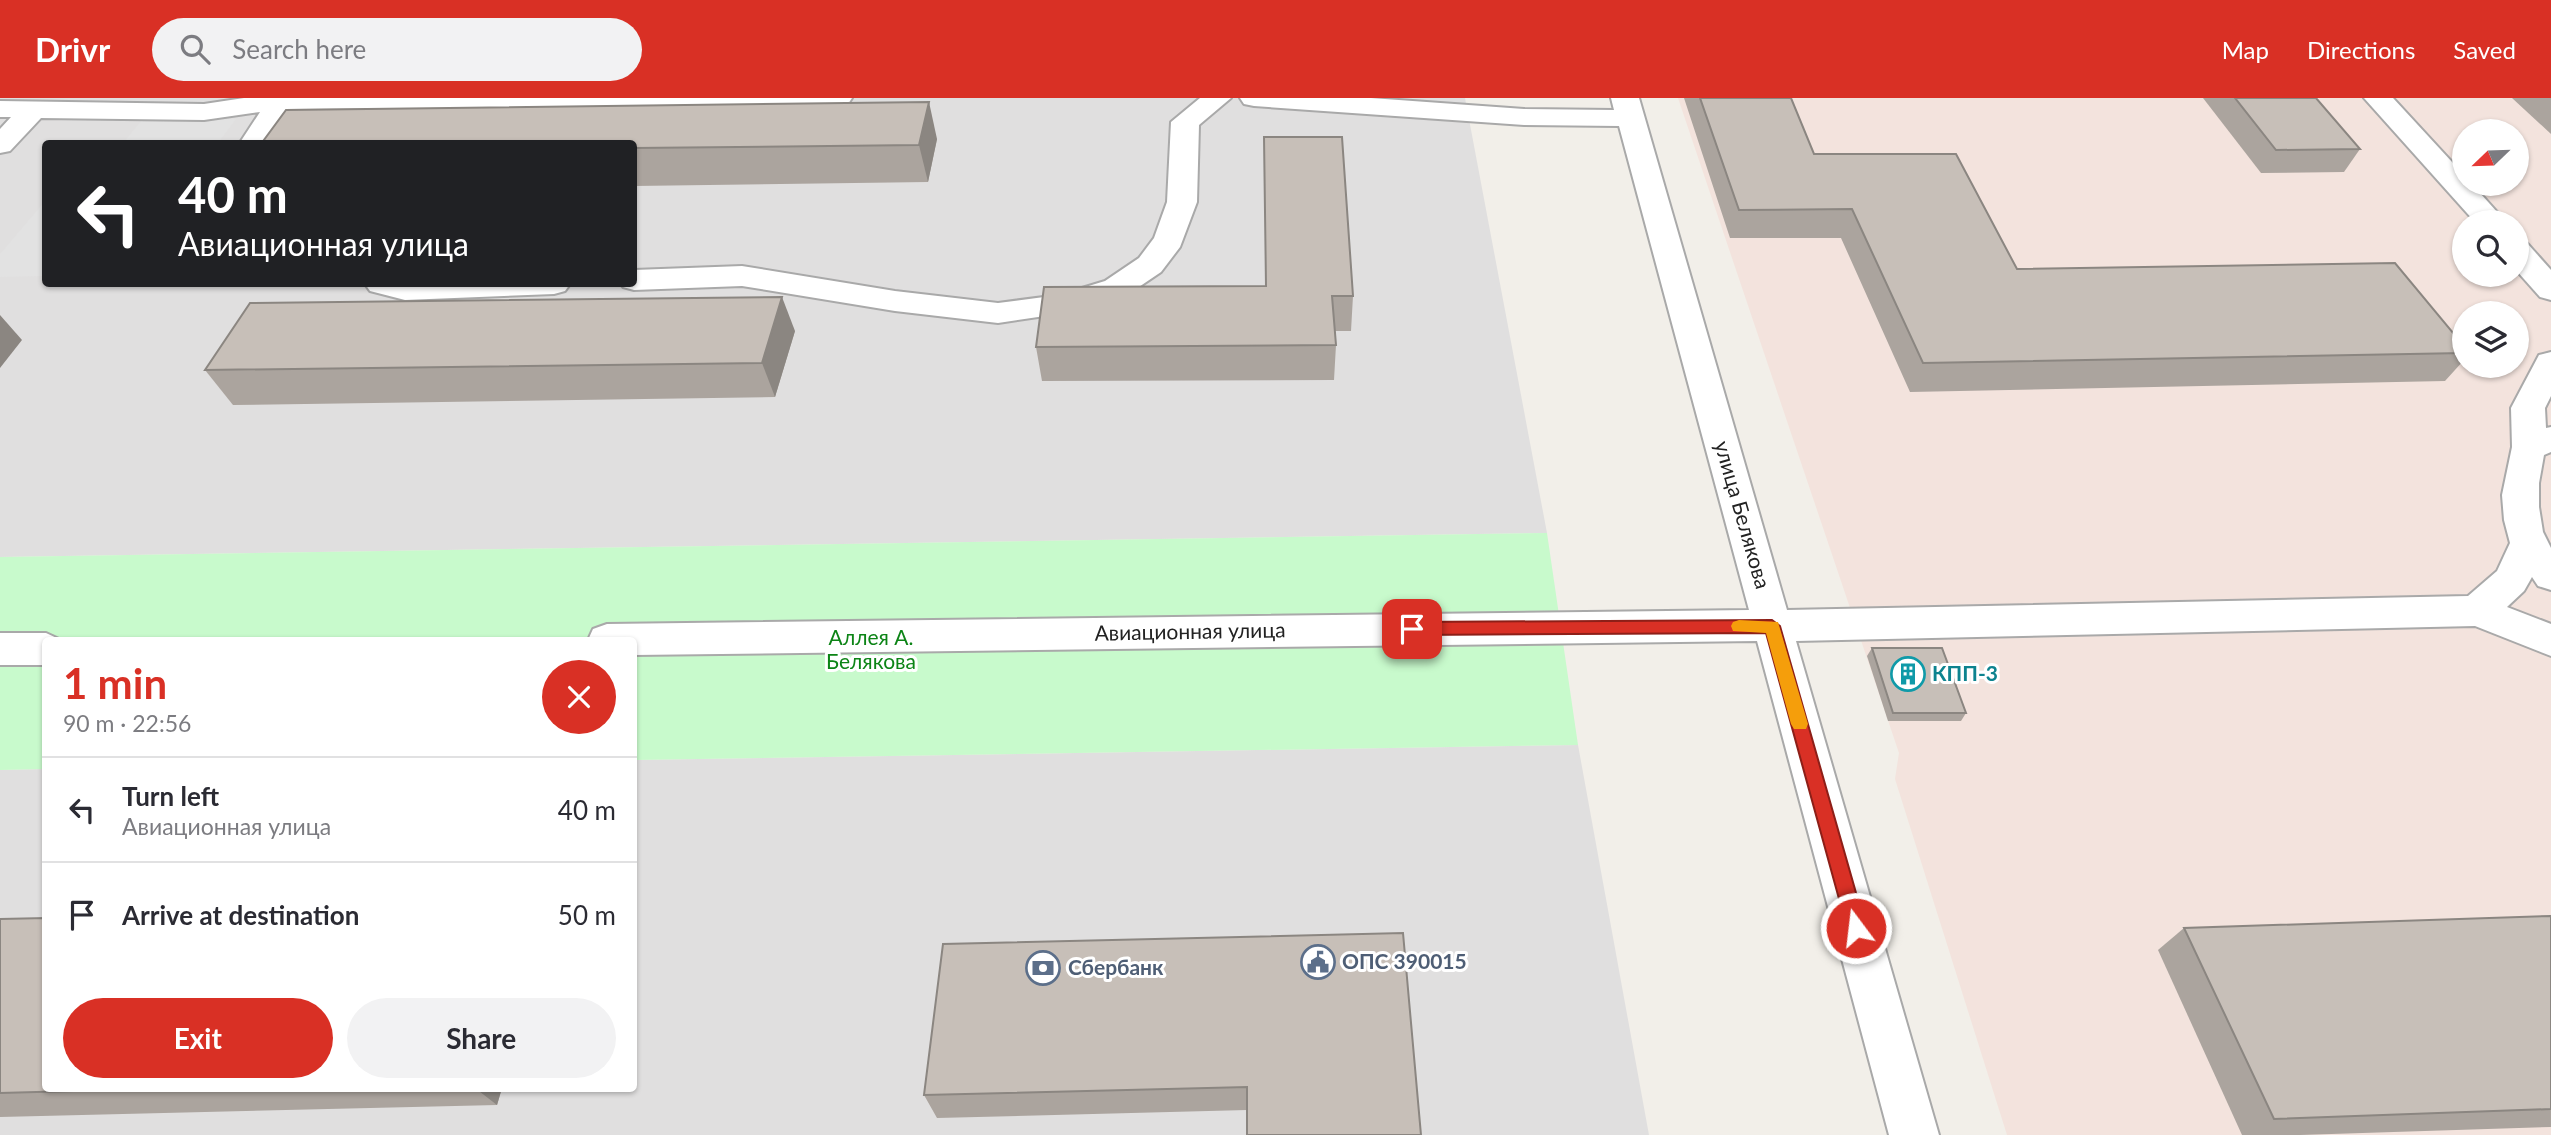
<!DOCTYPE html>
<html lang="en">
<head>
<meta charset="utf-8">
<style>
  body { margin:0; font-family:Lato,sans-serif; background:#f2f2f3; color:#2b2b33; height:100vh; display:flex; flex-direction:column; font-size:26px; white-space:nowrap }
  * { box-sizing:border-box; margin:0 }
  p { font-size:23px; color:#7c7c81 }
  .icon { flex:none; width:38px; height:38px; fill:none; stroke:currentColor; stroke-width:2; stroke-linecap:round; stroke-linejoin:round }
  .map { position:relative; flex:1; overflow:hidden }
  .panel { position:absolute; left:42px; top:539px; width:595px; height:455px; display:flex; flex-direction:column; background:#fff; border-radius:7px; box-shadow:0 2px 5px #0004 }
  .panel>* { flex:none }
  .banner { position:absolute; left:42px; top:42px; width:595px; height:147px; border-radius:7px; box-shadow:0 2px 5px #0004; background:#202124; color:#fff; overflow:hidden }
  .needle { width:46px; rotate:247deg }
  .tools { position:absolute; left:2452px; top:21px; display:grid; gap:14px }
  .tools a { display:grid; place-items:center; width:77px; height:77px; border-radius:50%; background:#fff; box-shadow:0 2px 5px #0004; font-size:35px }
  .pin { position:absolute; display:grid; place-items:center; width:60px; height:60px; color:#fff; margin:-30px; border-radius:14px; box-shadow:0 4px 10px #0006 }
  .me { position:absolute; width:77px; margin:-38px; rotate:345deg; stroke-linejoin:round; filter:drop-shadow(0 0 5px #0008) }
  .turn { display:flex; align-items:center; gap:24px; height:147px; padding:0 21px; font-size:32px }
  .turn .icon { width:91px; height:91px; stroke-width:2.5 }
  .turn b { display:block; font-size:49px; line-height:60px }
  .round { display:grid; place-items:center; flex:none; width:74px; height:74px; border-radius:37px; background:#f2f2f3 }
  .summary { display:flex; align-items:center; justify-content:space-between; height:119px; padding:0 21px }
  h1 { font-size:42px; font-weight:700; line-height:52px; color:#d93025 }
  .button { display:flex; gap:14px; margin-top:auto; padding:14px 21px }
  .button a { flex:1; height:80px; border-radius:42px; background:#d93025; color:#fff; font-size:28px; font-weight:700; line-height:80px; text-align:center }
  .button a+a { background:#f2f2f3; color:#2b2b33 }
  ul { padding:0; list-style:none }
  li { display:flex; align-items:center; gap:21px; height:105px; padding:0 21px; border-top:2px solid #e1e1e2 }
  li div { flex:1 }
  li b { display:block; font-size:26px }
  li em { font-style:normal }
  header { display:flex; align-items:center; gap:42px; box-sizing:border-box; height:98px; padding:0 35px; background:#d93025; color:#fff }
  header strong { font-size:33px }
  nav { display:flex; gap:38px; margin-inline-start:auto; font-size:24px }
  .search { width:490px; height:63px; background:#f2f2f3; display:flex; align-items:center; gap:18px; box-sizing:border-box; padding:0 24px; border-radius:38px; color:#7c7c81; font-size:26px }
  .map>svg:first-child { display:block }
  .residential { fill:#e0dfdf; fill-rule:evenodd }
  .military { fill:#f3e3dd; fill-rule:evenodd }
  .park { fill:#c8facc }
  .parking { fill:#e2e2e2 }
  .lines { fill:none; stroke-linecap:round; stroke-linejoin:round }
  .minor-casing { stroke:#a9a9a9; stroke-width:4 }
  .minor { fill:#fff; fill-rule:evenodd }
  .wall { fill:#aba49e }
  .shaded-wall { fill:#8b8681 }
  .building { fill:#c7bfb8; stroke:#8b8681; stroke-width:2 }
  .route { fill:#d93025; stroke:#8d1f18; stroke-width:2 }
  .slow { fill:#f59e0b }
  .labels { text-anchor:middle; stroke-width:6; stroke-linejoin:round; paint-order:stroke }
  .street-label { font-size:21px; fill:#222; stroke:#fff }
  .park-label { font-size:21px; fill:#0c8416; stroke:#fff }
  .culture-label { font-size:21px; font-weight:bold; fill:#0d838f; stroke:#fff; text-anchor:start }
  .service-label { font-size:21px; font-weight:bold; fill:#4e5e75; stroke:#fff; text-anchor:start }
</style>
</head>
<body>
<header>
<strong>Drivr</strong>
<div class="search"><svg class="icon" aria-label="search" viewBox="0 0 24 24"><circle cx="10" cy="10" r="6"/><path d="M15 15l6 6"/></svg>Search here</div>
<nav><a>Map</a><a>Directions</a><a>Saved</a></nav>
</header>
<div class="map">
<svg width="2551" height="1037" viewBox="0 0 2551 1037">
  <rect width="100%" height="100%" fill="#f2efe9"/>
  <g class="residential">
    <path d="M0 0H1465L1547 435 0 459ZM46 46H634V186H46Z"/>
    <polygon points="1578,647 1649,1037 0,1037 0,672 45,671 46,990 634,990 634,662"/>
  </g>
  <path class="military" d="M1678 0H2551V1037H2007L1895 681 1899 655ZM2464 33H2516V86H2464ZM2464 124H2516V177H2464ZM2464 215H2516V268H2464Z"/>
  <polygon class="park" points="1547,435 1578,647 634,662 634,542 46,542 45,671 0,672 0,459"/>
  <g class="parking">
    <polygon points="236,21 218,45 123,45 141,23"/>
    <polygon points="45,103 45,178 0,179 0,156"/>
  </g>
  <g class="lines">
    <g class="minor-casing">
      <g id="minor">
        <polygon points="244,0 852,0 848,6 838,8 289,11 267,46 239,46 260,14 204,22 41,20 10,53 0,55 0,31 11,19 0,19 0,3 204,6"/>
        <polygon points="1200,0 1231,0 1199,27 1197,104 1180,149 1161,174 1127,197 1072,214 998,225 895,213 742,188 634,192 623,189 621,186 634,186 634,172 742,168 895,193 998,205 1059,197 1105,183 1139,160 1154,140 1167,104 1171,24"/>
        <polygon points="1240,0 1371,0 1524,11 1614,12 1611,0 1639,0 1787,512 2468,498 2497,473 2510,445 2504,422 2502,397 2512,349 2511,310 2539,257 2551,254 2551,298 2545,310 2546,330 2551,329 2551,354 2544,357 2539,385 2539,409 2543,434 2551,450 2551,492 2538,488 2532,479 2524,493 2507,509 2551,526 2551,558 2475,528 1796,543 1939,1037 1889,1037 1757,543 634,557 634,542 588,542 593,531 607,526 1749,512 1619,28 1524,27 1254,8 1244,6"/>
        <polygon points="2364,0 2393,0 2464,77 2464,86 2472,86 2506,124 2475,124"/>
        <polygon points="2516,143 2527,145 2551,172 2551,202 2540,199 2516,172"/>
        <polygon points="365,186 570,186 565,193 554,196 405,202 370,193"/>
        <polygon points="0,535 46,535 61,542 46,542 46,567 0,567"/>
      </g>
    </g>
    <use href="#minor" class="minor"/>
  </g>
  <g class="wall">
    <polygon points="1684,0 1791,0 1814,56 2017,171 2464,248 2464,262 2445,283 1910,294 1841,140 1730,140"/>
    <polygon points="2203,0 2316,0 2360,51 2344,74 2261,75"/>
    <polygon points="2512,0 2551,0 2551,36"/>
    <polygon points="937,41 928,84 634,88 634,46"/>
    <polygon points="1044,189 1353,198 1351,233 1335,233 1336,247 1334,282 1042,283 1036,249"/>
    <polygon points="795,233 775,299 233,307 205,272"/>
    <polygon points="1872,550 1966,615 1961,623 1888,623 1867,558"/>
    <polygon points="2551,818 2551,1029 2300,1037 2242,1037 2158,852 2184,830"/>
    <polygon points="0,821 46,990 502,990 497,1007 0,1019"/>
    <polygon points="943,846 1421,1037 1247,1012 937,1020 924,997"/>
  </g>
  <g class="shaded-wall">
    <polygon points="929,4 937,41 928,84 919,47"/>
    <polygon points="782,199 795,233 775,299 762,265"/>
    <polygon points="0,217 22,242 0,270"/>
    <polygon points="475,990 502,990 497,1007"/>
  </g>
  <g class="building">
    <polygon points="1700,0 1791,0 1814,56 1956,56 2017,171 2395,165 2464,248 2464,255 1923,265 1852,111 1739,112"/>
    <polygon points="2235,0 2316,0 2360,51 2276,52"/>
    <polygon points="929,4 919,47 634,50 634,46 261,46 286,12"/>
    <polygon points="1264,39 1342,39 1353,198 1332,198 1336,247 1036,249 1044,189 1266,188"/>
    <polygon points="782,199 762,265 205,272 250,205"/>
    <polygon points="1872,550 1942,550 1966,615 1893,615"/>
    <polygon points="2551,818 2551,1011 2274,1021 2184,830"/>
    <polygon points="46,820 46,990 183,990 0,995 0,821"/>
    <polygon points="1403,835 1421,1037 1247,1037 1247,989 924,997 943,846"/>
  </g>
  <polygon class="route" points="1772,522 1780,528 1866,830 1863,836 1856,838 1850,836 1847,830 1766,535 1412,537 1404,531 1412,524"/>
  <polygon class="slow" points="1739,522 1778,524 1808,626 1806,631 1794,631 1791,626 1766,535 1733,533 1731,528 1733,524"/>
  <defs>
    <g id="building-ring" transform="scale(1.75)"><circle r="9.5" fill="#fff" stroke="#0f9aa8" stroke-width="1.5"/><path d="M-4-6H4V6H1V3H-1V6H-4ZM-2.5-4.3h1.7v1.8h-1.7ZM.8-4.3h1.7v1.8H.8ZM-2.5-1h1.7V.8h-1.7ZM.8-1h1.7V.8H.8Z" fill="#0f9aa8"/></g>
    <g id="civic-ring" transform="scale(1.75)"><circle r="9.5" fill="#fff" stroke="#5c6f8a" stroke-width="1.5"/><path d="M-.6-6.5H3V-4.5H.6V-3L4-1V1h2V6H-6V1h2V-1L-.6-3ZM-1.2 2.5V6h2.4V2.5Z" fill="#5c6f8a"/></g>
    <g id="bank-ring" transform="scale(1.75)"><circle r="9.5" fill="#fff" stroke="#5c6f8a" stroke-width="1.5"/><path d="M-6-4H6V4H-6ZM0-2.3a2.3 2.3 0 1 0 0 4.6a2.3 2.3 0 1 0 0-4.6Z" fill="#5c6f8a"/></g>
  </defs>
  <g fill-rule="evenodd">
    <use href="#building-ring" x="1908" y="576"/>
    <use href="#civic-ring" x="1318" y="864"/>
    <use href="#bank-ring" x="1043" y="870"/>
  </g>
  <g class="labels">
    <g class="street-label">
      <text transform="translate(1742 417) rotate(74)" y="7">улица Белякова</text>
      <text transform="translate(1190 534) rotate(-1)" y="7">Авиационная улица</text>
    </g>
    <g class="park-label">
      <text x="871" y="547">Аллея А.<tspan x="871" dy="24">Белякова</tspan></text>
    </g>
    <g class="culture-label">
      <text x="1932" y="583">КПП-3</text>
    </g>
    <g class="service-label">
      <text x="1342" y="871">ОПС 390015</text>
      <text x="1068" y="877">Сбербанк</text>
    </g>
  </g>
</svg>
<div class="tools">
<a><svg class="needle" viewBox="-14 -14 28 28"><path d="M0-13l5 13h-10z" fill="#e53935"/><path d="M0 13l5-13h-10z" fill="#7c7c81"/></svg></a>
<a><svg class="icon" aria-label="search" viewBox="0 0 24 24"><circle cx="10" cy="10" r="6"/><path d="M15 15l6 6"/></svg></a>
<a><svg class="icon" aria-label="layers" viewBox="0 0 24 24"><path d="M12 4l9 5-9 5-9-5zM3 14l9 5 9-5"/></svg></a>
</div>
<div class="pin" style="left:1412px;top:531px;background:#d93025"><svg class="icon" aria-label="arrive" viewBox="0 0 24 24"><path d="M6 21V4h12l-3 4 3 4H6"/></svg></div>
<svg class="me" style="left:1856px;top:830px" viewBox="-20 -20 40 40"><circle r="17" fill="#d93025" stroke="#fff" stroke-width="3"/><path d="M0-11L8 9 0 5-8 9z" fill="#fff"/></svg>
<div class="banner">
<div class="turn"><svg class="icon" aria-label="left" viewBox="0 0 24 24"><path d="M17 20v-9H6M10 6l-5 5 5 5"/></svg><div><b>40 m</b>Авиационная улица</div></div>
</div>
<section class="panel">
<div class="summary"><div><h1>1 min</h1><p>90 m · 22:56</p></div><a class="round" style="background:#d93025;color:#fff"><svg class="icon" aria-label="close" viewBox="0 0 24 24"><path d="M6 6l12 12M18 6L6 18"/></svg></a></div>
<ul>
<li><svg class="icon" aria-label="left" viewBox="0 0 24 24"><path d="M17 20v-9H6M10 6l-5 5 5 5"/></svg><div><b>Turn left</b><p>Авиационная улица</p></div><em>40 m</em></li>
<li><svg class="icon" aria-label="arrive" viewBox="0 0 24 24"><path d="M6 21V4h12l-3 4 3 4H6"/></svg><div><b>Arrive at destination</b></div><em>50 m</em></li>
</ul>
<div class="button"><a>Exit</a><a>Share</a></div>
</section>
</div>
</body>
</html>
